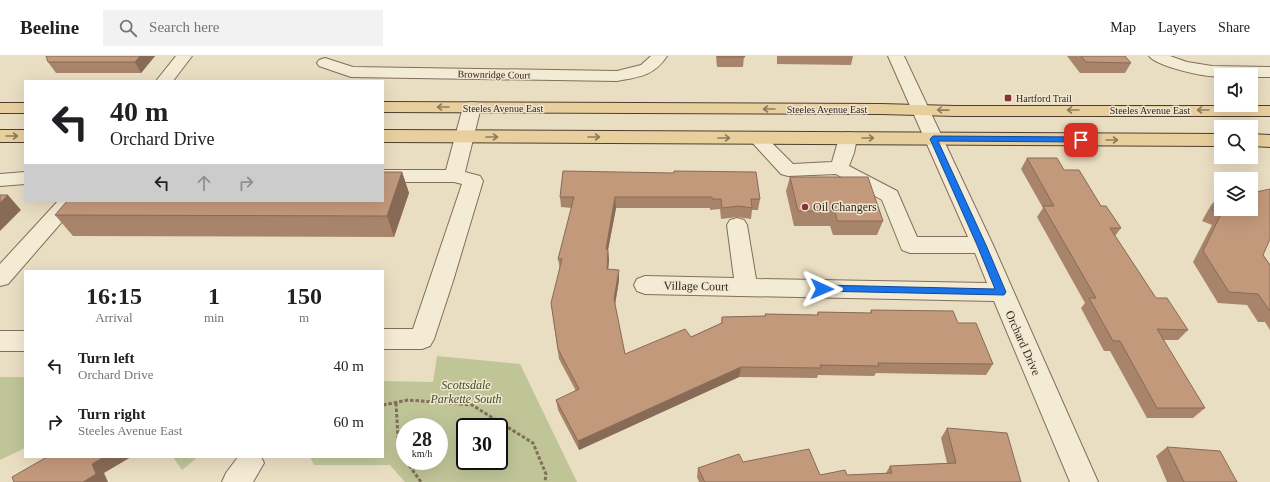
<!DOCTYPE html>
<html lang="en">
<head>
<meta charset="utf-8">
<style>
  body { margin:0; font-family:Georgia,serif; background:#f2f2f2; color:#202124; height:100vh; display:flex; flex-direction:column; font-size:15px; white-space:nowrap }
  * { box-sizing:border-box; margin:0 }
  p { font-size:13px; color:#757577 }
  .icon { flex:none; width:22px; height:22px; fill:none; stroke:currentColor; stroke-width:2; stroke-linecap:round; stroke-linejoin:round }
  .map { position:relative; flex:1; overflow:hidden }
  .drawer { position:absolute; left:24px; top:214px; width:360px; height:188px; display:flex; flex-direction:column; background:#fff; border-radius:0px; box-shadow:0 4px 16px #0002 }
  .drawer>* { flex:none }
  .banner { position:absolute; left:24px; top:24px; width:360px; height:122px; border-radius:0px; box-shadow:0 4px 16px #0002; background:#fff; color:#202124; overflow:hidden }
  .buttons { position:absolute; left:1214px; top:12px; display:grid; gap:8px }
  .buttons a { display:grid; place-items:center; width:44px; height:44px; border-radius:0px; background:#fff; box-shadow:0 4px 16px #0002; font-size:20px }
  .speed { position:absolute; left:396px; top:362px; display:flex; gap:8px; font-size:20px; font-weight:700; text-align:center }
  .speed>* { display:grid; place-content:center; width:52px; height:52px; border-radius:50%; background:#fff; box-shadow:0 4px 16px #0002; line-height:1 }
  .speed small { font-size:10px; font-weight:400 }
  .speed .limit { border:2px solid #111; border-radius:6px; background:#fff; color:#111 }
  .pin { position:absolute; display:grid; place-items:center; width:34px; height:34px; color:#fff; margin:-17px; border-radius:8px; box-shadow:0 2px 6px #0006 }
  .me { position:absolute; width:44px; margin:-22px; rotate:91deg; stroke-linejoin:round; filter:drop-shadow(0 0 3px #0008) }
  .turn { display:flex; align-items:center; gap:14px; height:84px; padding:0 20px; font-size:18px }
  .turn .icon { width:52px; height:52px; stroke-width:2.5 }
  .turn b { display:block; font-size:28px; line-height:34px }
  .lanes { display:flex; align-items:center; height:38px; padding:0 20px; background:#0003; justify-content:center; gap:20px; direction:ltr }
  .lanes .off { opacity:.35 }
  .eta { display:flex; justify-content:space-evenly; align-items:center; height:68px; text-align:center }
  .eta b { font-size:24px; font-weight:800; line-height:28px }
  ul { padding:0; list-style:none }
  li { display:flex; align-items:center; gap:12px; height:56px; padding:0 20px }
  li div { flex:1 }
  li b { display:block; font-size:15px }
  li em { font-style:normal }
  header { display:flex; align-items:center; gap:24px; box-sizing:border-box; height:56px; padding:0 20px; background:#fff; border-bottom:1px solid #e0e0e0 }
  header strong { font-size:19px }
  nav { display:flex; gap:22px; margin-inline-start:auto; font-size:14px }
  .search { width:280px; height:36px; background:#f2f2f2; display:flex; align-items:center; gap:10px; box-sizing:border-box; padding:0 14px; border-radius:0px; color:#757577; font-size:15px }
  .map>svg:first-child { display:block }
  .green { fill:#c0c598; fill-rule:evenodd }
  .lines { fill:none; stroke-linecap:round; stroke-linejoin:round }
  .minor-casing { stroke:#816f5b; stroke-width:2 }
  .major-casing { stroke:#4f3e2f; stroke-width:2 }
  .path { stroke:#816f5b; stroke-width:3; stroke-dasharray:3.5 2; stroke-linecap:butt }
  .minor { fill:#f4ebd5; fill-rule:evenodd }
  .major { fill:#e8d09e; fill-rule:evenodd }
  .wall { fill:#a8846b }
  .shaded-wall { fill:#886b57 }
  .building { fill:#c3997c; stroke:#886b57 }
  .oneway { stroke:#8d7c5e }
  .route { fill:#1a73e8; stroke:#114b97 }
  .poi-dot { fill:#893234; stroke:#f1e7d1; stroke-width:1.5 }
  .labels { text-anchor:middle; stroke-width:3; stroke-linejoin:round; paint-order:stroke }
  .far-street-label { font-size:10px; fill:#32271e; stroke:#f1e7d1 }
  .far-poi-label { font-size:10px; fill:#32271e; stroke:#f1e7d1; text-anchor:start }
  .poi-label { font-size:12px; fill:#32271e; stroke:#f1e7d1; text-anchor:start }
  .street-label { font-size:12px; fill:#32271e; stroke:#f1e7d1 }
  .park-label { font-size:12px; font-style:italic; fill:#434c27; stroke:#f1e7d1 }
</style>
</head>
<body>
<header>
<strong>Beeline</strong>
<div class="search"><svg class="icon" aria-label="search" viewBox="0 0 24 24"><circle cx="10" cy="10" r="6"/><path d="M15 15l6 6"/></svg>Search here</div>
<nav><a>Map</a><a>Layers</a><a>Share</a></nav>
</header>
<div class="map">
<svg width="1270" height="426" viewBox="0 0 1270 426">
  <rect width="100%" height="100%" fill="#e9ddc2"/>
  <g class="green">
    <path d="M437 300 520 308 577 426H405L390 409H314L310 401H383V325L433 326ZM405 371H439V405H405ZM465 371H499V405H465Z"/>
    <polygon points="0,321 25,321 25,392 0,404"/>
    <polygon points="173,401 198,401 182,414"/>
  </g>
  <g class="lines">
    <g class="minor-casing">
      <g id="minor">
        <polygon points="176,0 192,0 173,25 156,25"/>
        <path d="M651 0H667C654 20 639 21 617 25L351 21 319 10 317 7 319 4 325 2 353 11 617 15 641 9Z"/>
        <polygon points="888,0 904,0 993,189 1098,426 1070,426 994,245 645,238 637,235 634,229 637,223 645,220 734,222 727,169 730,164 737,162 744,164 747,169 756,223 987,227 975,197 910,197 902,194 882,144 836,118 788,120 781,118 748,82 751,78 757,76 763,78 793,108 832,106 839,82 842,78 848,76 854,78 857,82 854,97 849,110 897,135 917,181 968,181"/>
        <path d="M1149 0H1170L1187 6 1212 10 1270 11V21H1251V19C1241 19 1229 19 1221 20 1208 23 1156 10 1149 0Z"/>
        <polygon points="472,46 478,47 481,51 465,116 480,120 483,125 453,225 434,283 430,290 422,293 383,293 383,273 413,273 462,128 454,126 383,126 383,114 446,114 463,51 466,47"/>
        <polygon points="25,116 25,128 0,130 0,118"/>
        <polygon points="58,145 80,145 8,228 0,230 0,208"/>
        <rect x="0" y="275" width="25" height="20"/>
        <polygon points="238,401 261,401 264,407 253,426 222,426 226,417"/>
      </g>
    </g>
    <g class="major-casing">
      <g id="major">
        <polygon points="383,46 881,48 955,50 1270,50 1270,60 955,60 881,58 383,56"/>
        <rect x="0" y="47" width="25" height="10"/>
        <rect x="0" y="74" width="25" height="12"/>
        <polygon points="383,74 1221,78 1221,90 383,86"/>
        <polygon points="1251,78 1270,79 1270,91 1251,90"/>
      </g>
    </g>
    <g class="path">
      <polyline points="396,347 398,382 405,401"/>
      <polyline points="383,349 408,344 472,349 533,387 546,418 545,426"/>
      <polyline points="406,405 421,426"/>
    </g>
    <use href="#minor" class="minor"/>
    <use href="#major" class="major"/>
  </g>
  <g class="wall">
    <polygon points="155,0 141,17 56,17 48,6"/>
    <polygon points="716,0 744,0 743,11 717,11"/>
    <polygon points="777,0 853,0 851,9 777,8"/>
    <polygon points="1067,0 1125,0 1131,7 1125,17 1080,17"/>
    <polygon points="1027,102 1064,114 1101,150 1121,172 1115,180 1156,242 1188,274 1178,284 1163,284 1205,352 1193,362 1147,362 1110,295 1104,295 1081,252 1085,247 1037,161 1043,152 1021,113"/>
    <polygon points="563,115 760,143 758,154 752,154 751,163 737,161 721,163 720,153 710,154 710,152 616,152 608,194 609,205 608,213 619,224 615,249 625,298 691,281 721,267 722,261 765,260 765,258 817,259 818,256 870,257 871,254 958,267 993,308 986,319 876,317 874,320 818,319 817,322 739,321 579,394 558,354 556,344 576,335 559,303 551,247 560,213 558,203 572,152 561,151 560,141"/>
    <polygon points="402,116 409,137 394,181 73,180 55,159"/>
    <polygon points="790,121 883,165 877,179 833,179 830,170 794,170 786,135"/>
    <polygon points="1221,138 1270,209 1270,274 1265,266 1258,266 1247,249 1218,247 1193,206 1212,169 1202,165 1211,149"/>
    <polygon points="947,372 1021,426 699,426 697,421 698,412 743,406 820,419 847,419 886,417 890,410 947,407 941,382"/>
    <polygon points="1167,391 1237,426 1167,426 1156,400"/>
  </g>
  <g class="shaded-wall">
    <polygon points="140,0 155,0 141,17 135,6"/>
    <polygon points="402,116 409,137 394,181 387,160"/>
    <polygon points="8,139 21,154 0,175 0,147"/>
    <polygon points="615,141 616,152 606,204 606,193"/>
    <polygon points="608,194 609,205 607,223 607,213"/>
    <polygon points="619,214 619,224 614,254 614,243"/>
    <polygon points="741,311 739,321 579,394 578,385"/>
    <polygon points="104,401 131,401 104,417 108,426 83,426 92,408"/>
  </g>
  <g class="building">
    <polygon points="46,0 140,0 135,6 48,6"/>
    <polygon points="718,0 744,0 745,1 718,1"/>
    <polygon points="1081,0 1125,0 1131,7 1086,6"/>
    <polygon points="1027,102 1057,102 1064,114 1079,114 1101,150 1106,150 1121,172 1110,172 1156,242 1167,242 1188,274 1157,273 1205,352 1157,352 1120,285 1113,285 1089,242 1096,242 1043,150 1054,150"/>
    <polygon points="563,115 674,117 674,115 756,116 760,143 751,143 752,152 739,150 722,152 721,143 712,143 712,141 615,141 606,193 608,194 607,213 619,214 614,243 625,298 685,273 691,281 722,267 722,261 766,260 765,258 818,259 818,256 872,257 871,254 953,255 958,267 976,267 993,308 878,307 879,310 820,309 821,312 741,311 578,385 556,344 579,333 558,293 551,247 562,203 558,203 574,141 560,141"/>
    <polygon points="383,116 402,116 387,160 55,159 67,145 383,145"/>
    <polygon points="790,121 868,121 883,165 837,165 835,155 798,155"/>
    <polygon points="1270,133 1270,183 1263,199 1270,209 1270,255 1258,238 1229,236 1203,195 1221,158 1212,154 1221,138 1221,153 1251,153 1251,137 1252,137"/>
    <polygon points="0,139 8,139 0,147"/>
    <polygon points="947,372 1007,377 1021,426 705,426 698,412 739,398 743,406 809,393 820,419 845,414 847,419 892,417 890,410 956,407"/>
    <polygon points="1167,391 1220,395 1237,426 1184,426"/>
    <polygon points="47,401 104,401 92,408 96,418 83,426 14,426 12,421"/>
  </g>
  <defs><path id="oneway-shaft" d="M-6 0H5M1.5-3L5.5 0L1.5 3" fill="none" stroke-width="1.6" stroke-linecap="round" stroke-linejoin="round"/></defs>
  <g class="oneway">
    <use href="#oneway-shaft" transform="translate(443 51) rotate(-180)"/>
    <use href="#oneway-shaft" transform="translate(769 53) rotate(-180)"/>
    <use href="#oneway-shaft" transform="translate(943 54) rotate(-179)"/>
    <use href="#oneway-shaft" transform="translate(1073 54) rotate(180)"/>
    <use href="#oneway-shaft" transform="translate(1203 54) rotate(-180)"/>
    <use href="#oneway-shaft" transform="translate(12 80)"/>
    <use href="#oneway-shaft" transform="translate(492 81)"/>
    <use href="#oneway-shaft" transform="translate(594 81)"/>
    <use href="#oneway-shaft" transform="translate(724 82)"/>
    <use href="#oneway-shaft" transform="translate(868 82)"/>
    <use href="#oneway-shaft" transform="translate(1112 84)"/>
  </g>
  <polygon class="route" points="933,80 1081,81 1085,84 1081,86 938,85 986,189 1006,236 1004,239 818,235 817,233 822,229 995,233 977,189 930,83"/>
  <g class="poi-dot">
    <rect x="1004" y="38" width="8" height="8" rx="2"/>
    <circle cx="805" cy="151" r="4"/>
  </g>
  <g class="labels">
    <g class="far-street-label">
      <text transform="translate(494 18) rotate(1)" y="4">Brownridge Court</text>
      <text x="503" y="56">Steeles Avenue East</text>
      <text x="827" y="57">Steeles Avenue East</text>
      <text x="1150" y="58">Steeles Avenue East</text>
    </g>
    <g class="far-poi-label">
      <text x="1016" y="46">Hartford Trail</text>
    </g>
    <g class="poi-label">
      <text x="813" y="155">Oil Changers</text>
    </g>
    <g class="street-label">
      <text transform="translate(696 230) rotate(1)" y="4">Village Court</text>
      <text transform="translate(1023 287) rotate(66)" y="4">Orchard Drive</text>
    </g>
    <g class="park-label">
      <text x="466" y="333">Scottsdale<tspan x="466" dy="14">Parkette South</tspan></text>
    </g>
  </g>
</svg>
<div class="buttons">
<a><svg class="icon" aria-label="sound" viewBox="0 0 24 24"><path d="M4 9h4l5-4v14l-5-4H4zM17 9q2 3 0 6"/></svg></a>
<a><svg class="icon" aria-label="search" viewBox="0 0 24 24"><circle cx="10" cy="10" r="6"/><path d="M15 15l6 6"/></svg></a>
<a><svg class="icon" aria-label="layers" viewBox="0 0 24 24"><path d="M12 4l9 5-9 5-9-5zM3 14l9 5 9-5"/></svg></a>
</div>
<div class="speed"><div>28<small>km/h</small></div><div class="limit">30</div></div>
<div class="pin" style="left:1081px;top:84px;background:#d93025"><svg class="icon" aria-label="arrive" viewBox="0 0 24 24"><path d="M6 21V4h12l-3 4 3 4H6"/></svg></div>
<svg class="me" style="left:822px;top:233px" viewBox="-20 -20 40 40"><path d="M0-17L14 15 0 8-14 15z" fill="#1a73e8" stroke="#fff" stroke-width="4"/></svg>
<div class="banner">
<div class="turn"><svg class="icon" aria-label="left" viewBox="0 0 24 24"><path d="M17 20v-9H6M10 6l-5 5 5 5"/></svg><div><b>40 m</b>Orchard Drive</div></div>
<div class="lanes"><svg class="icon" aria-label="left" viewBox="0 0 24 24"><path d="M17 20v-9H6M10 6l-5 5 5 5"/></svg><svg class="icon off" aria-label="ahead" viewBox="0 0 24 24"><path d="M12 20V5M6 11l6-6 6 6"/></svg><svg class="icon off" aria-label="right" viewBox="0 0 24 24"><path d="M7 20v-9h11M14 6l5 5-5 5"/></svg></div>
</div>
<section class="drawer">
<div class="eta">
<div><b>16:15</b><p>Arrival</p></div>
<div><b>1</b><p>min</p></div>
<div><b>150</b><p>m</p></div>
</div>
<ul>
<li><svg class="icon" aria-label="left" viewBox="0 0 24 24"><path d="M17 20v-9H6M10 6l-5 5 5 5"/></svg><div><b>Turn left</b><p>Orchard Drive</p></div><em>40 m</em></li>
<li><svg class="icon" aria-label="right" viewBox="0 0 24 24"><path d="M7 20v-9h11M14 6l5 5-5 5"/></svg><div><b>Turn right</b><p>Steeles Avenue East</p></div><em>60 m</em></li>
</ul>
</section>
</div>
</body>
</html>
